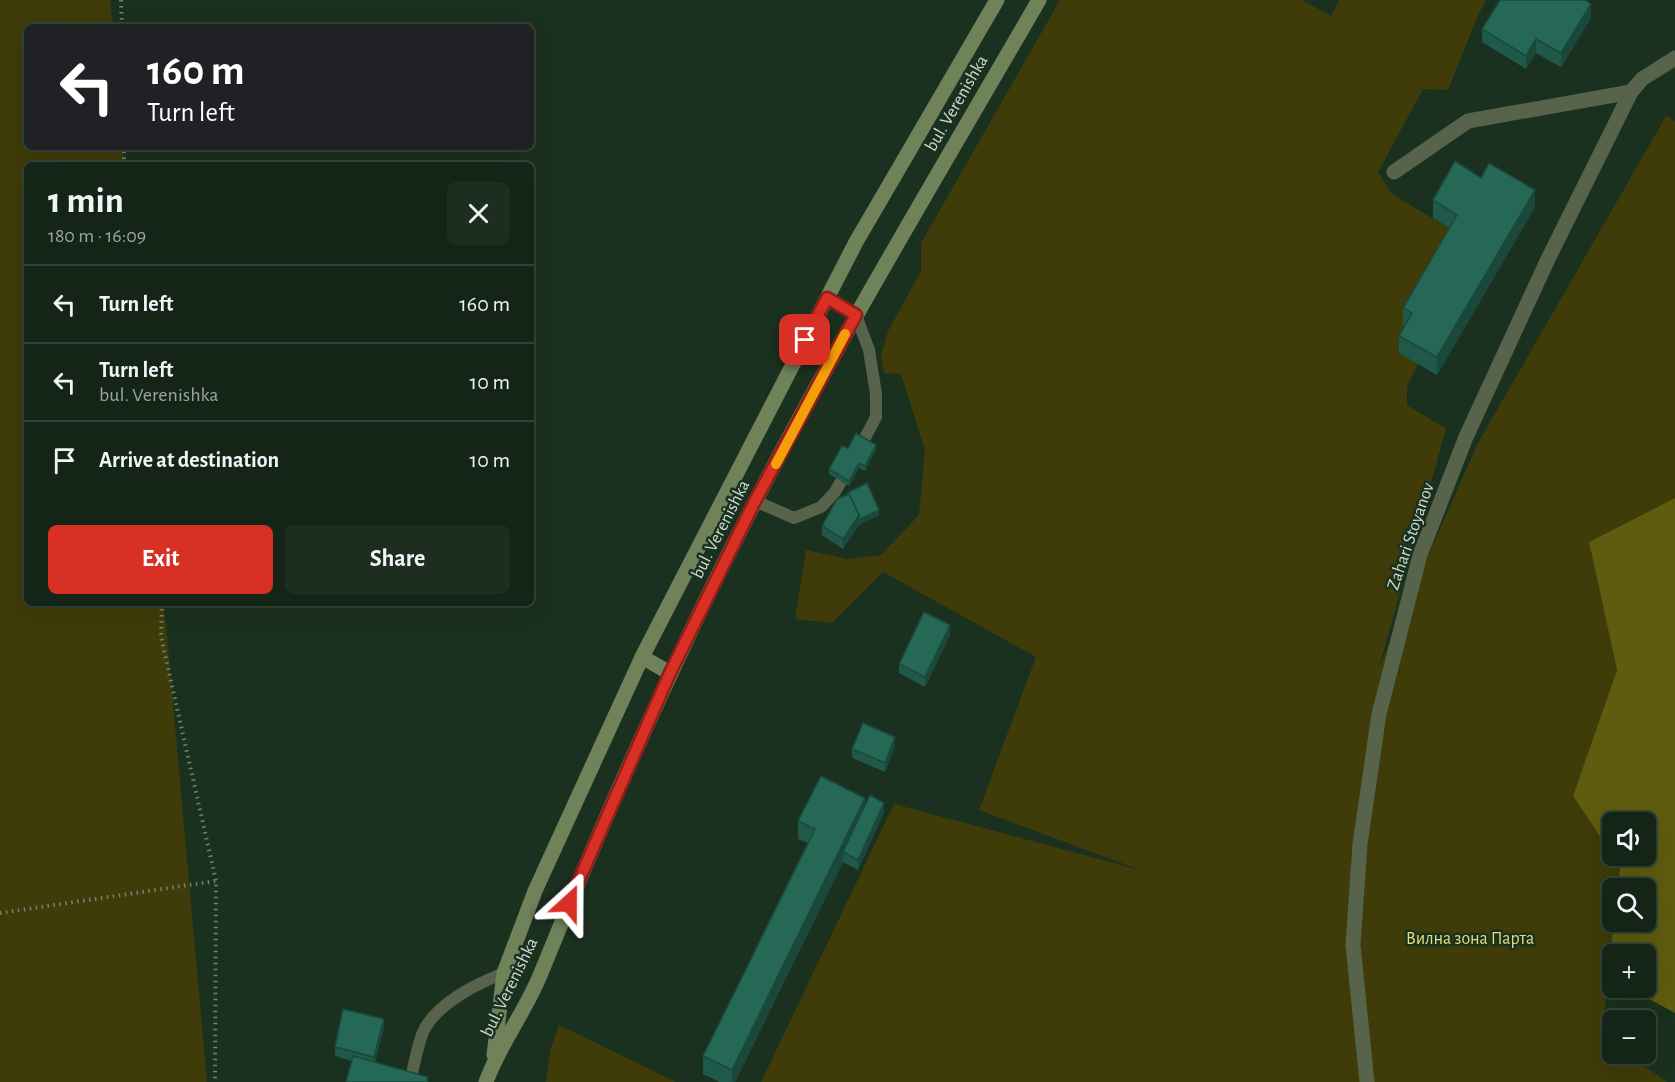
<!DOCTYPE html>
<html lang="en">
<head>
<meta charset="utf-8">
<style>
  body { margin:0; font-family:"Alegreya Sans",sans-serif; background:#1d2d20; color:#f1f3f6; height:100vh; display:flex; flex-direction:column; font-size:22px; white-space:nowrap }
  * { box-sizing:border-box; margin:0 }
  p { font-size:20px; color:#9da5a1 }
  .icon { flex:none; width:33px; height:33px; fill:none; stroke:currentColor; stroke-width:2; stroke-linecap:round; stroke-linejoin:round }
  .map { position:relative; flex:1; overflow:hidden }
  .panel { position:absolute; left:24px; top:162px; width:510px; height:444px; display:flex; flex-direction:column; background:#142517; border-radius:9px; box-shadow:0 6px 24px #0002,0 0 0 2px #334236 }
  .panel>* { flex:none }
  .banner { position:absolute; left:24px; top:24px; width:510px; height:126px; border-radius:9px; box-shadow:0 6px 24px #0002,0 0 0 2px #334236; background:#202124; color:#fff; overflow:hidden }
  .tools { position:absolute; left:1602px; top:812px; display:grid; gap:12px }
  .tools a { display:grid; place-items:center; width:54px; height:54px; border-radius:9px; background:#142517; box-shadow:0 6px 24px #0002,0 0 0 2px #334236; font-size:30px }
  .pin { position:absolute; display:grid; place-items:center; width:51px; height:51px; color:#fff; margin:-26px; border-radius:12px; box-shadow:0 3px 9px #0006 }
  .me { position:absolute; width:66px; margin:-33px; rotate:24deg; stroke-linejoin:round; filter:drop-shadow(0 0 4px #0008) }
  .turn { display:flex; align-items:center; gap:21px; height:126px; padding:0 24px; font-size:27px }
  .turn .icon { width:78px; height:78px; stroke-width:2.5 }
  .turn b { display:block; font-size:42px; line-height:51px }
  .round { display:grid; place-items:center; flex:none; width:63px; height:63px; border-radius:9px; background:#1d2d20 }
  .summary { display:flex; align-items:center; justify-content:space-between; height:102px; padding:0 24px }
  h1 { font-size:36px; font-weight:600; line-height:45px }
  .action { display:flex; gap:12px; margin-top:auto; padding:12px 24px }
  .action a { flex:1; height:69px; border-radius:9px; background:#d93025; color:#fff; font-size:24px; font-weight:600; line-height:69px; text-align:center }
  .action a+a { background:#1d2d20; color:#f1f3f6 }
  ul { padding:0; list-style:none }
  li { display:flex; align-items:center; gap:18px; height:78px; padding:0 24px; border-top:2px solid #334236 }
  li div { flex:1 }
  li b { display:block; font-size:22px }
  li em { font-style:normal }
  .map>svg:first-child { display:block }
  .green { fill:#3f3c09 }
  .forest { fill:#5f5c0f }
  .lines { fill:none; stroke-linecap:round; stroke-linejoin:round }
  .path { stroke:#718374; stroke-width:4; stroke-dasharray:1.5 4.5; stroke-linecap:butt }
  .lane { stroke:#57634a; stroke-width:12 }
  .street { stroke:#57634a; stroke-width:15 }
  .secondary { stroke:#6f825a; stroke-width:15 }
  .wall { fill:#20594a }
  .shaded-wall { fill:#1a493c }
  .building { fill:#256856; stroke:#1a493c; stroke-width:1.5 }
  .route-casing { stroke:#8d1f18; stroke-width:15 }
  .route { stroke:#d93025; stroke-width:10 }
  .slow { stroke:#f59e0b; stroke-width:10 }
  .labels { text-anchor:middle; stroke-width:5; stroke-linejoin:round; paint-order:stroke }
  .street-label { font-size:18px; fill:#cfdcd1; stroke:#1b311f }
  .park-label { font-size:18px; fill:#e1dd79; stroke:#1b311f }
</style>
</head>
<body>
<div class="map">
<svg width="1675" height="1082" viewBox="0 0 1675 1082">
  <rect width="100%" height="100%" fill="#1b311f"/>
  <g class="green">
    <polygon points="0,0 110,0 113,27 27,27 27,147 123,147 125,165 27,165 27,603 164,603 207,1082 0,1082"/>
    <polygon points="1060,0 1302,0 1331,16 1339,0 1486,0 1478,15 1448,90 1423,89 1378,172 1392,194 1457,233 1403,326 1412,331 1418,364 1407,386 1407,405 1446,429 1379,667 1478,443 1666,116 1675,121 1675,498 1589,542 1617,670 1573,796 1620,865 1618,888 1612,888 1612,921 1614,921 1602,1035 1612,1043 1612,1053 1626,1053 1667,1082 761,1082 894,804 1140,870 979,810 1036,657 883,572 832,623 795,619 806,550 848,559 881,555 919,515 925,450 901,374 884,373 881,355 888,331 921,271 921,243"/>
    <polygon points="559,1025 676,1082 546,1082 550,1051"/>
  </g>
  <polygon class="forest" points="1675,498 1675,1013 1627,987 1646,987 1646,954 1612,954 1612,979 1608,976 1614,921 1646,921 1646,888 1618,888 1620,865 1613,855 1646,855 1646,822 1612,822 1612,854 1573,796 1617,670 1589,542"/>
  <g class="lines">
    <g class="path">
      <polyline points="121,0 122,27"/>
      <polyline points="124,165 124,147"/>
      <polyline points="162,603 161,637 216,881 215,1082"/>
      <polyline points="0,913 216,881"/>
    </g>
    <g class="lane">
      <polyline points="827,298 856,315 869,350 876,394 876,417 858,451"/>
      <polyline points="755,501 794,518 821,507 835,492 848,469"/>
      <path d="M410 1082C414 1066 417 1047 423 1032 436 1004 476 984 504 973"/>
    </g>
    <g class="street">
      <polyline points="1394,172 1468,121 1631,92"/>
      <polyline points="1367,1082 1353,945 1360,844 1379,714 1420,555 1466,437 1548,259 1631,92 1642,79 1675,58"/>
    </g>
    <g class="secondary">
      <polyline points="642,657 670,673"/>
      <polyline points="494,1055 504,973 535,891 642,657 856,242 997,0"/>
      <path d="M486 1082C500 1043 526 1011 541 973 606 813 676 654 756 500 844 330 943 166 1039 0"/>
    </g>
  </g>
  <g class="wall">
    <polygon points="1591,18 1561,67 1536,53 1526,69 1482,42 1482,29"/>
    <polygon points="1481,178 1535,207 1437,375 1399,353 1399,336 1404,327 1403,326 1403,308 1449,228 1433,218 1433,200"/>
    <polygon points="848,448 876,449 865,471 859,468 849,486 829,474 829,469"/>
    <polygon points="847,493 879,515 859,525 843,549 822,535 822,526 847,495"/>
    <polygon points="950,635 925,687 899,673 899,664"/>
    <polygon points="895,746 885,772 852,758 852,749"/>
    <polygon points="865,805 884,812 858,870 843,862 735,1082 720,1082 703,1074 703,1056 808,843 798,839 798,821"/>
    <polygon points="384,1028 375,1062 428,1077 428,1082 346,1082 352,1061 335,1056 335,1047"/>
  </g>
  <g class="shaded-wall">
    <polygon points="1591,4 1591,18 1561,67 1561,53"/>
    <polygon points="1536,39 1536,53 1526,69 1526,56"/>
    <polygon points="1535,190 1535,207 1437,375 1437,357"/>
    <polygon points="876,445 876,449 865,471 865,466"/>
    <polygon points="859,463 859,468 849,486 849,481"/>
    <polygon points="879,510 879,515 859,525 843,549 843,539 859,515"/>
    <polygon points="950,625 950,635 925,687 925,677"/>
    <polygon points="895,737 895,746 885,772 885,763"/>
    <polygon points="865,798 865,816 843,852 843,862 735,1082 732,1082 732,1070"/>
    <polygon points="884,803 884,812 858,870 858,860"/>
    <polygon points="384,1019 384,1028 374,1067 374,1057"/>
  </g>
  <g class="building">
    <polygon points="1500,0 1585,0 1591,4 1561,53 1536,39 1526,56 1482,29"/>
    <polygon points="1455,161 1481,178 1489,163 1535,190 1437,357 1399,336 1412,313 1403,308 1457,215 1433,200"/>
    <polygon points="856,433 876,445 865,466 859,463 849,481 829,469 842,446 848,448"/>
    <polygon points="867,483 879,510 859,520 859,515 849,494 847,494 847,493"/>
    <polygon points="849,494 859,515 843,539 822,526 837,499"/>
    <polygon points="924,612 950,625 925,677 899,664"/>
    <polygon points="863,723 895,737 885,763 852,749"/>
    <polygon points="821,776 865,798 732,1070 703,1056 815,829 798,821"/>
    <polygon points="870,795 884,803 858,860 843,852"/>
    <polygon points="343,1009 384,1019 374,1057 335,1047"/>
    <polygon points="353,1056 428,1077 427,1082 346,1082"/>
  </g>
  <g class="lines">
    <g class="route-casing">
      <polyline id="route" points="569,903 670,673 755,501 856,315 827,298 805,340"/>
    </g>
    <use href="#route" class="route"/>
    <polyline class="slow" points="776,464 845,334"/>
  </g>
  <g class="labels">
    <g class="street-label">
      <text transform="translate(956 103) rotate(-60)" y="6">bul. Verenishka</text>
      <text transform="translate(720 529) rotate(-63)" y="6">bul. Verenishka</text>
      <text transform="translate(1410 536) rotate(-71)" y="6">Zahari Stoyanov</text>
      <text transform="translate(509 987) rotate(-64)" y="6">bul. Verenishka</text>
    </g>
    <g class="park-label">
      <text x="1470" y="944">Вилна зона Парта</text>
    </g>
  </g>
</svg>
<div class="tools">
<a><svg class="icon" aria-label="sound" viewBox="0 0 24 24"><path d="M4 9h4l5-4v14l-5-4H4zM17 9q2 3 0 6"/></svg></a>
<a><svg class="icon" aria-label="search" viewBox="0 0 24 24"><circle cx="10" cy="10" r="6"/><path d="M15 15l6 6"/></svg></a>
<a>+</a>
<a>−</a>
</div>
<div class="pin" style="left:805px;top:340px;background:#d93025"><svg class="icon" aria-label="arrive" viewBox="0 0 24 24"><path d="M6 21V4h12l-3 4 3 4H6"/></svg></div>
<svg class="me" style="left:569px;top:903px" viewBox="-20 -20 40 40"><path d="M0-17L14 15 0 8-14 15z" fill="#d93025" stroke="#fff" stroke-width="4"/></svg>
<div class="banner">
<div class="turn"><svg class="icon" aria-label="left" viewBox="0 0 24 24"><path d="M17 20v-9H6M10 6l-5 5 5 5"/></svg><div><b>160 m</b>Turn left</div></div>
</div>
<section class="panel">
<div class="summary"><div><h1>1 min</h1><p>180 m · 16:09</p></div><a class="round"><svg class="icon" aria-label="close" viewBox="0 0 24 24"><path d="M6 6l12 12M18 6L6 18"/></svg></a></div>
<ul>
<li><svg class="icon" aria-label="left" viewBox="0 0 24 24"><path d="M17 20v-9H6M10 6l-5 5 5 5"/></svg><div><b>Turn left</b></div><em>160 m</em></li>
<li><svg class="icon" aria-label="left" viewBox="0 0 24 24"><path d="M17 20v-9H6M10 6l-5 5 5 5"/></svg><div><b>Turn left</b><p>bul. Verenishka</p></div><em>10 m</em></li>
<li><svg class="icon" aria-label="arrive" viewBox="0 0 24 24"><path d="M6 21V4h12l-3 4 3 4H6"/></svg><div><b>Arrive at destination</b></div><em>10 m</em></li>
</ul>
<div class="action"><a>Exit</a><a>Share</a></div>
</section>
</div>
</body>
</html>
